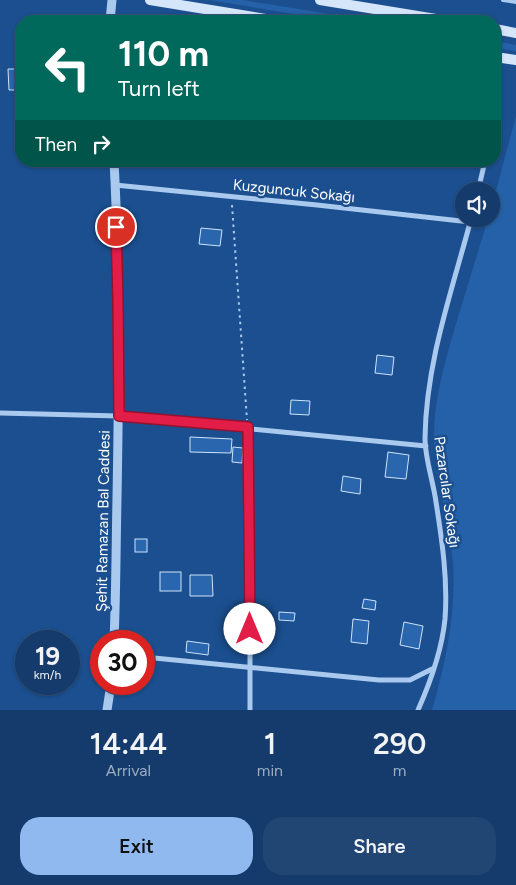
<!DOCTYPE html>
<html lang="en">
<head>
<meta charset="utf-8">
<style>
  body { margin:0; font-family:Figtree,sans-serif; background:#214673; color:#f1f3f6; height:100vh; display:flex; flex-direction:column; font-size:19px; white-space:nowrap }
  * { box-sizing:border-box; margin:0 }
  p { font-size:16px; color:#9dadc1 }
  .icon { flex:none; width:28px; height:28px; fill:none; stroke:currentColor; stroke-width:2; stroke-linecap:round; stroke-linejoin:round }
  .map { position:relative; height:710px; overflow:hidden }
  .details { display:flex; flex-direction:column; background:#143b6b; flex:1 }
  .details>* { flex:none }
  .guide { position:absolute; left:15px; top:15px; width:486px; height:152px; border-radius:20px; box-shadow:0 1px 4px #0004,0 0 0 1px #33557e; background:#00695c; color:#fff; overflow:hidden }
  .buttons { position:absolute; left:455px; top:182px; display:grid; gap:10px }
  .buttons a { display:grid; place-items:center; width:45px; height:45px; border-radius:50%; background:#143b6b; box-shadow:0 1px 4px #0004,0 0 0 1px #33557e; font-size:25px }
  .speed { position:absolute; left:15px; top:630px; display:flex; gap:10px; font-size:25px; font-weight:700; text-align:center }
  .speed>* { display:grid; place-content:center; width:65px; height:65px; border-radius:50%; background:#143b6b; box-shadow:0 1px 4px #0004,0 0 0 1px #33557e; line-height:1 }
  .speed small { font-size:12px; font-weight:400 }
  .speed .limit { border:8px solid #d22; background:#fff; color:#111 }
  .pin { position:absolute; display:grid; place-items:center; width:42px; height:42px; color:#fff; margin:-21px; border:2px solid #fff; border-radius:50%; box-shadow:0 1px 5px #0007 }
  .me { position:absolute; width:55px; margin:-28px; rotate:0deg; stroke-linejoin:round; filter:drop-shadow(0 0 4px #0008) }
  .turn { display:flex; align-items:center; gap:18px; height:105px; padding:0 20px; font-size:22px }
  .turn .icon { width:65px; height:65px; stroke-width:2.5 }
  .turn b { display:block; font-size:35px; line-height:42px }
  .then { display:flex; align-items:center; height:48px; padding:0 20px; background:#0003; gap:10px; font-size:19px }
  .eta { display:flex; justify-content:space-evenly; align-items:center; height:85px; text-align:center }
  .eta b { font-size:30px; font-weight:600; line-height:35px }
  .button { display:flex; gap:10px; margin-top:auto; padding:10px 20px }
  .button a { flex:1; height:58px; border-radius:20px; background:#90b9f0; color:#111; font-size:20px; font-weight:600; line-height:58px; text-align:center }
  .button a+a { background:#214673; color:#f1f3f6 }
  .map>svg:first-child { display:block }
  .green { fill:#2461a8 }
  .building { fill:#2a66ad; stroke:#cfe3fa }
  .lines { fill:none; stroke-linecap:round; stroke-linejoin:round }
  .path { stroke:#a9c9ee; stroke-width:2; stroke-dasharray:2.5 4; stroke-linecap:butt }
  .service { stroke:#a9c9ee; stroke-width:4 }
  .minor { stroke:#a9c9ee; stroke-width:5 }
  .tertiary { stroke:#a9c9ee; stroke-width:9 }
  .secondary { stroke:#d6e6fa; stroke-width:10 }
  .route-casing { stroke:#92132f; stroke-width:12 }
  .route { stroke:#e11d48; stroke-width:9 }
  .labels { text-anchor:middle; stroke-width:5; stroke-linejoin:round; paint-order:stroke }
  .street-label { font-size:15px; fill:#fff; stroke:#1b4f8f }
</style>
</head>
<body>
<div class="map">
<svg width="516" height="710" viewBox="0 0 516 710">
  <rect width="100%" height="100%" fill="#1b4f8f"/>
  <g class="green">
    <polygon points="209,0 243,0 372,21 337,21"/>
    <polygon points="495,41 516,45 516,51 495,48"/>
    <path d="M516 116V710H432C446 661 456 615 453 564 450 520 433 476 434 432 435 392 447 355 458 317 468 284 478 252 488 219H491V209Z"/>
  </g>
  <g class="building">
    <polygon points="8,69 21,69 21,90 9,90"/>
    <polygon points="201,228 222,230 220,246 199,244"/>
    <polygon points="377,355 394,357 392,375 375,373"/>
    <polygon points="291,400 310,401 309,415 290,414"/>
    <polygon points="190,437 232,439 231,453 190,452"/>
    <polygon points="233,447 243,448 242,463 232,462"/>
    <polygon points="388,452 409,455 406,479 385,477"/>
    <polygon points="343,476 361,479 360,494 341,491"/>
    <rect x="135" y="539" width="12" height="13"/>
    <rect x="160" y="572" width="21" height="19"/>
    <polygon points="190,575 212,575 213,596 190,596"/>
    <polygon points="364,599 376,601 375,610 362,608"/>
    <polygon points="279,612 295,613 294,621 279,620"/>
    <polygon points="353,619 369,621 367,644 351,642"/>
    <polygon points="404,622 423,626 419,649 400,645"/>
    <polygon points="187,641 209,644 208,655 186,652"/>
  </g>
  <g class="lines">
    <polyline class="path" points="232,205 247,420"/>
    <polyline class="service" points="503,0 516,2"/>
    <g class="minor">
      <polyline points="495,99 499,57"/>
      <polyline points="115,185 317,205 470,222"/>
      <polyline points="478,191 485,161"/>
      <polyline points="0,413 119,416 426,446"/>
      <polyline points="248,427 250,553 250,710"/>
      <polyline points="144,657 379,680 410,680 432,669"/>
      <path d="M418 710C430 683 442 649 445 619 448 580 442 540 436 502 433 480 425 459 425 438 426 362 452 291 471 219"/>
    </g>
    <g class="tertiary">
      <polyline points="110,21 112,0"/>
      <path d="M114 641C116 593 116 546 117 498 119 386 120 273 114 161"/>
      <polyline points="107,710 111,684"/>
    </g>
    <g class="secondary">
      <polyline points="150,0 278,21"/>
      <polyline points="320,0 448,21"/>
      <polyline points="495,29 516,33"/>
      <polyline points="495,57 516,60"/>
    </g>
  </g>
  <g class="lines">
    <g class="route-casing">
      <polyline id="route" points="116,227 118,300 119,416 248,427 250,629"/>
    </g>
    <use href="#route" class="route"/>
  </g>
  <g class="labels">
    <g class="street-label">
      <text transform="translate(294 191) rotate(6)" y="5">Kuzguncuk Sokağı</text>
      <text transform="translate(447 492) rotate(82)" y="5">Pazarcılar Sokağı</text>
      <text transform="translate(103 521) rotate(-89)" y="5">Şehit Ramazan Bal Caddesi</text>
    </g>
  </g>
</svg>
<div class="buttons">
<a><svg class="icon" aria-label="sound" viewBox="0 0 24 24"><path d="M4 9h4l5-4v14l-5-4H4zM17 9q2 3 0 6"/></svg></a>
</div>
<div class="speed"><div>19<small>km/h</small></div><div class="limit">30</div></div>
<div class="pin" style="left:116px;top:227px;background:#d93025"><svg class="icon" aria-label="arrive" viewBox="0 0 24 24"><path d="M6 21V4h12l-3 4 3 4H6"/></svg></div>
<svg class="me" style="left:250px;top:629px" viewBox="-20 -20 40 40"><circle r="19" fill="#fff"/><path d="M0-13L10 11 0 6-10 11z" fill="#e11d48"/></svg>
<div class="guide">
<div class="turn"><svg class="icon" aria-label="left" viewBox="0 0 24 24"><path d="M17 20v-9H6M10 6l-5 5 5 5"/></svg><div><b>110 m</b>Turn left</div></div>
<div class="then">Then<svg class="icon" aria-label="right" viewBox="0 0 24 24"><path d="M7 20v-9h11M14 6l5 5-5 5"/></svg></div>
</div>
</div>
<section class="details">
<div class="eta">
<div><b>14:44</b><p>Arrival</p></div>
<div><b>1</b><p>min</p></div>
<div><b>290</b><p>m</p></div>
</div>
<div class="button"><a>Exit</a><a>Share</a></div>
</section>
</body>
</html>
